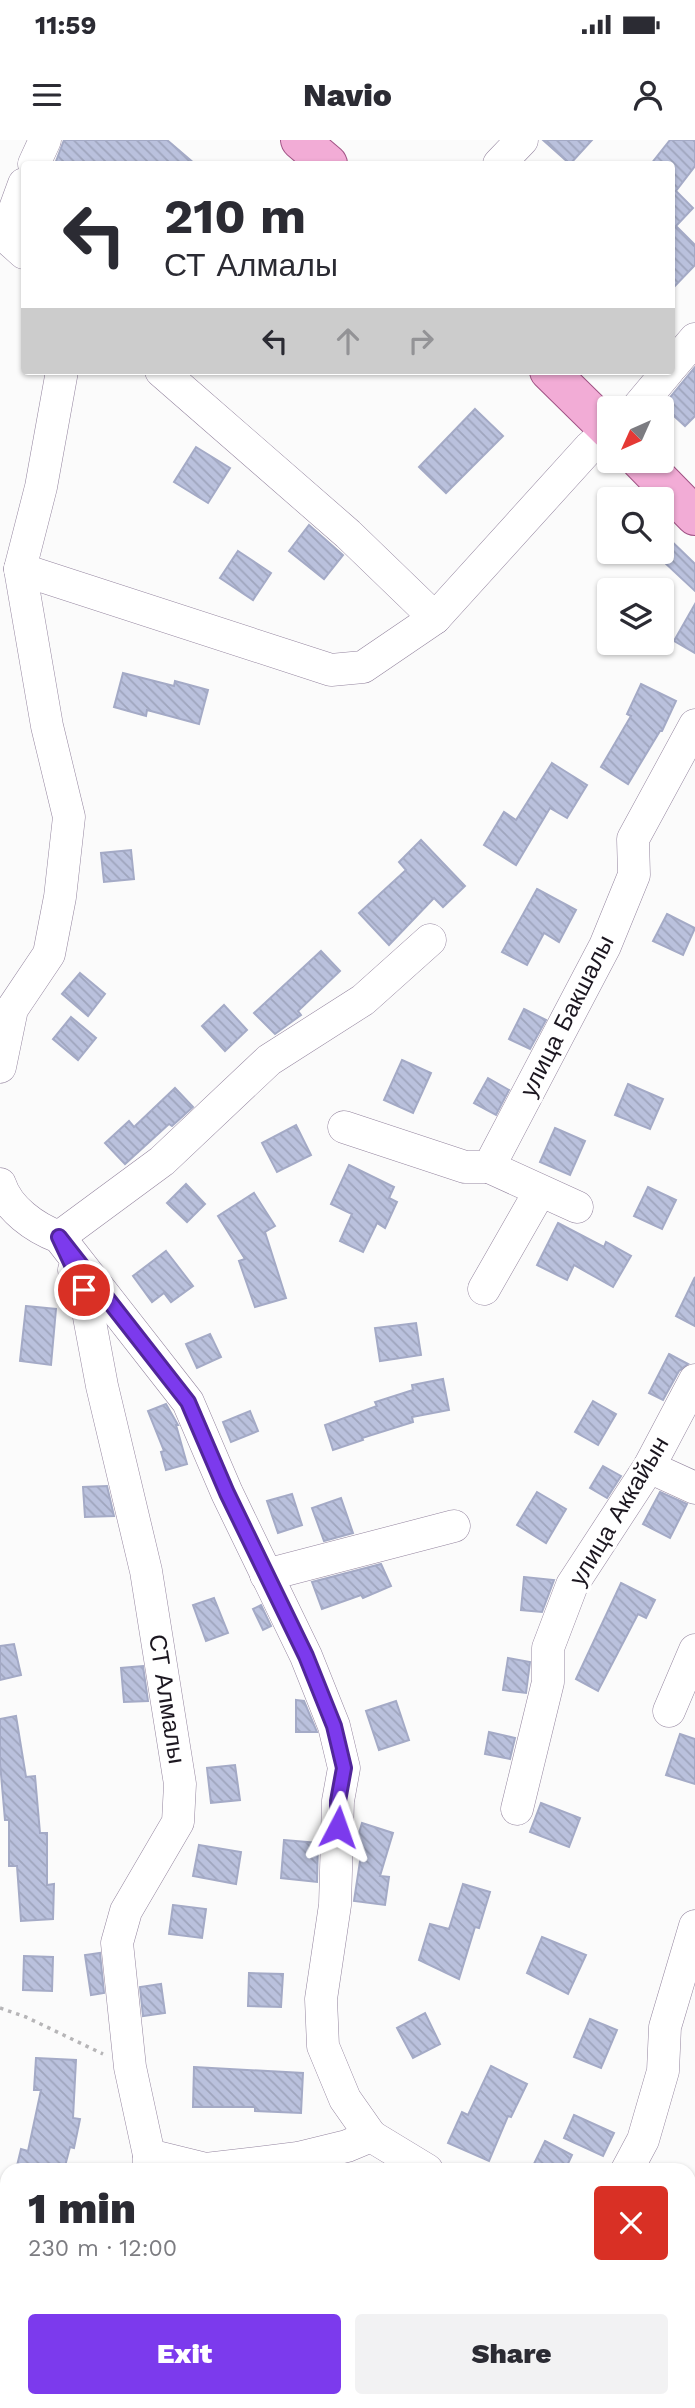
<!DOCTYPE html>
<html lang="en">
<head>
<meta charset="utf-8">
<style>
  body { margin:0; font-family:"Work Sans",sans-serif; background:#f2f2f3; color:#2b2b33; height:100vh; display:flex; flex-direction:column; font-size:26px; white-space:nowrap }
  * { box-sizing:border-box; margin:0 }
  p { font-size:23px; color:#7c7c81 }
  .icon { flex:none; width:38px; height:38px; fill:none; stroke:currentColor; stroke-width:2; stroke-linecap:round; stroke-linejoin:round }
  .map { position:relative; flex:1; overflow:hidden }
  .side { position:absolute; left:0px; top:2023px; width:696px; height:245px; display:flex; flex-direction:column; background:#fff; border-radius:21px 21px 0 0; box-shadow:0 2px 5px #0004 }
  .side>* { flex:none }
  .hud { position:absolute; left:21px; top:21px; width:654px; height:214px; border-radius:7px; box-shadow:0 2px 5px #0004; background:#fff; color:#2b2b33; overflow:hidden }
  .needle { width:46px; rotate:225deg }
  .fabs { position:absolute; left:597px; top:256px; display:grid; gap:14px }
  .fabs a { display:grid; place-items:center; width:77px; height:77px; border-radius:7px; background:#fff; box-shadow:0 2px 5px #0004; font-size:35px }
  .pin { position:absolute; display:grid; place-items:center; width:60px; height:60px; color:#fff; margin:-30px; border:4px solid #fff; border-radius:50%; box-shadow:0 2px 7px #0007 }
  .me { position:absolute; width:77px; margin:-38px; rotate:4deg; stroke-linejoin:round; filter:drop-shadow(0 0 5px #0008) }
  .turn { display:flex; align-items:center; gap:24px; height:147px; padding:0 28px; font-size:32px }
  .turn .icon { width:91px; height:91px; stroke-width:2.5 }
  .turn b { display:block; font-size:49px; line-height:60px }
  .lanes { display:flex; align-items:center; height:66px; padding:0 28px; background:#0003; justify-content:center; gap:35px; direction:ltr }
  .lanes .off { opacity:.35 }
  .round { display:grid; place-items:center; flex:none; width:74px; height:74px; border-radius:7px; background:#f2f2f3 }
  .summary { display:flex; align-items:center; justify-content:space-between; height:119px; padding:0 28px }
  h1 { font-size:42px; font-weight:800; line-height:52px }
  .primary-button { display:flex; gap:14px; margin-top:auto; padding:14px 28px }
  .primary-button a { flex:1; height:80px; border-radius:7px; background:#7c3aed; color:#fff; font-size:28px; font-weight:800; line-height:80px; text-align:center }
  .primary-button a+a { background:#f2f2f3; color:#2b2b33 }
  .status { display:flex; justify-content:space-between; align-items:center; height:49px; padding:0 35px; background:#fff; direction:ltr }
  .status svg { height:19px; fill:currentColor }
  header { display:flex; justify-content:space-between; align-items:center; height:91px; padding:0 28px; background:#fff; font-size:32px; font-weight:800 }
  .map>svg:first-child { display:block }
  .building { fill:url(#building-back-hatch); stroke:#a4aac6; stroke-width:2 }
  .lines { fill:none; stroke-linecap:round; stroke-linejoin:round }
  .minor-casing { stroke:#94859f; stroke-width:33 }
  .major-casing { stroke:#a15385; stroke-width:40 }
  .path { stroke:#b6b5b7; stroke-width:3.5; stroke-dasharray:3.5 5; stroke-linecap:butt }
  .minor { stroke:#fff; stroke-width:32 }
  .major { stroke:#f2acd6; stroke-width:38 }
  .route-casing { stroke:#51269a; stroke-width:18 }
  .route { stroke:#7c3aed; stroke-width:12 }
  .labels { text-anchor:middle; stroke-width:7; stroke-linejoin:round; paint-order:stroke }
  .street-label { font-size:24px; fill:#1c1720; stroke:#fff }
</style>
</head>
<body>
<div class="status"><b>11:59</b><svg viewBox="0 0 49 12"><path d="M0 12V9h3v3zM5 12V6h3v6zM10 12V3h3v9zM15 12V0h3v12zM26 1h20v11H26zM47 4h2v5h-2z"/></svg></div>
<header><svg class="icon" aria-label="menu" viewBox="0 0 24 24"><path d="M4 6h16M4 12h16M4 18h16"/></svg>Navio<svg class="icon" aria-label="person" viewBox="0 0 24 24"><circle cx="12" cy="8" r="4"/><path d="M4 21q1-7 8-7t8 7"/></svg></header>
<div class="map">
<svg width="695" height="2268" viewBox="0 0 695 2268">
  <defs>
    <pattern id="building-back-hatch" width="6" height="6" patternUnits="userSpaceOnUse" patternTransform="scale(1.75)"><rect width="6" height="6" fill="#bac1dd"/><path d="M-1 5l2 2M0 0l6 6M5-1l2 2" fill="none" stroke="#9fa5bd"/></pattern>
  </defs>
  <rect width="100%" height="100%" fill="#fbfbfb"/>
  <g class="building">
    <polygon points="64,0 167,0 195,24 55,24"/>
    <polygon points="543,0 592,0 570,24"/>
    <polygon points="670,0 695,0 695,26 676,51 693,68 676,86 695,105 695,125 672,149 672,24 651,24"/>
    <polygon points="695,227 695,276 685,286 663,266"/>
    <polygon points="475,269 503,296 446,353 419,327"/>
    <polygon points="196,307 230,328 208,363 174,342"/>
    <polygon points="309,385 343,415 324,439 289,411"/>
    <polygon points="662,392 695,424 695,451 662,420"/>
    <polygon points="238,411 271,433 253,460 220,438"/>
    <polygon points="695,464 695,513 674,501"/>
    <polygon points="123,533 174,546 175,541 208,550 199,584 147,570 146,576 114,567"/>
    <polygon points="641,544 676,561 662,591 660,591 628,644 601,627 631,576 627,574"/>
    <polygon points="552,623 587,645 567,678 550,668 516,725 484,705 504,672 516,680"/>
    <polygon points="421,700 465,746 443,767 434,758 389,805 359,773 406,730 399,722"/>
    <polygon points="131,710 134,739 104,742 101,713"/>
    <polygon points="537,749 576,770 559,802 544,793 527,825 502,812"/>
    <polygon points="667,774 695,788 683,815 653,801"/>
    <polygon points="321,811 340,831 298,871 301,875 275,894 254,873"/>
    <polygon points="80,833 105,854 88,876 62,854"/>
    <polygon points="224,865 247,890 225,911 202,886"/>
    <polygon points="524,869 546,880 530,909 509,899"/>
    <polygon points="71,877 96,898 78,920 53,899"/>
    <polygon points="402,920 431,933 413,973 384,960"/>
    <polygon points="488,938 509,950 496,975 474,963"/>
    <polygon points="628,944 663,959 650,989 615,975"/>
    <polygon points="175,948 193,967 172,986 169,984 125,1024 105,1003 129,981 134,987"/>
    <polygon points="296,985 311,1015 277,1032 262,1003"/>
    <polygon points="555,988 585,1001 570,1035 540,1022"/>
    <polygon points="349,1025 394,1047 389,1058 397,1062 385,1088 377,1083 363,1112 340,1101 352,1074 331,1064"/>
    <polygon points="186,1044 205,1064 187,1082 167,1063"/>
    <polygon points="648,1047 676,1060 662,1089 634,1076"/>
    <polygon points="254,1053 275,1086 265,1092 286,1158 255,1167 239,1121 245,1119 218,1076"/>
    <polygon points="558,1083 604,1107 606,1102 631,1116 613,1147 574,1125 567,1140 537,1125"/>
    <polygon points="166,1111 193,1146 171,1162 164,1153 152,1162 133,1136"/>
    <polygon points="695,1137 695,1186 676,1176"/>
    <polygon points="26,1166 56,1169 51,1225 20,1221"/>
    <polygon points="416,1183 421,1215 380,1221 375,1188"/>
    <polygon points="210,1194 221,1217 197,1228 186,1204"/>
    <polygon points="669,1214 688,1224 679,1231 663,1260 649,1253"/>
    <polygon points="443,1239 449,1270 412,1277 413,1282 362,1298 363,1300 333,1310 325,1285 377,1266 375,1262 413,1250 412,1245"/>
    <polygon points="593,1261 616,1274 598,1305 575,1292"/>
    <polygon points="166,1264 178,1285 176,1285 187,1324 166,1330 161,1312 164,1311 148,1271"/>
    <polygon points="250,1271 258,1291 231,1302 223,1282"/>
    <polygon points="603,1326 621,1336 607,1358 590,1348"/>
    <polygon points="107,1346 114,1376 85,1377 83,1347"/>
    <polygon points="537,1352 566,1369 546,1403 517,1385"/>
    <polygon points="660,1352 687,1364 670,1398 643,1384"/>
    <polygon points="292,1354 302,1385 278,1393 267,1361"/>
    <polygon points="341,1358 353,1393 324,1401 312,1368"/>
    <polygon points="381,1424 391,1446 363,1458 361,1455 322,1469 312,1442"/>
    <polygon points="524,1437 554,1440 542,1472 521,1470"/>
    <polygon points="621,1443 655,1460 646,1478 638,1474 598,1551 576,1539"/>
    <polygon points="214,1458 228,1493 206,1501 193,1465"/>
    <polygon points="261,1465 271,1486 263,1490 253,1469"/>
    <polygon points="14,1504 21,1535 0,1540 0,1506"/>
    <polygon points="508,1518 530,1522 526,1553 503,1550"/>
    <polygon points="143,1526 148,1561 124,1562 121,1528"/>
    <polygon points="296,1560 304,1561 317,1592 296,1592"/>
    <polygon points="396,1561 409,1600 379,1610 366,1571"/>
    <polygon points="16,1576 26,1637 35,1636 40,1693 47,1693 47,1745 54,1744 53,1779 21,1781 17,1726 9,1726 9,1680 5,1680 0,1623 0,1579"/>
    <polygon points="489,1592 515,1598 510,1619 485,1614"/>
    <polygon points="680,1594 695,1599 695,1644 666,1635"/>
    <polygon points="235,1625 240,1660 211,1663 207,1628"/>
    <polygon points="541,1663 580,1678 569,1707 530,1692"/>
    <polygon points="362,1683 393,1693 380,1736 389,1737 385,1765 354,1761 362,1708 355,1706"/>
    <polygon points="284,1700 318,1703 317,1742 281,1738"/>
    <polygon points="199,1705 241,1712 236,1744 193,1736"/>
    <polygon points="463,1744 490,1752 479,1788 475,1787 459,1839 419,1820 430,1784 449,1789"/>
    <polygon points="173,1765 206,1769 202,1798 169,1794"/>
    <polygon points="542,1797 586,1815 568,1854 527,1833"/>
    <polygon points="100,1813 104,1853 91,1855 85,1815"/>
    <polygon points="24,1816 53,1817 52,1851 23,1850"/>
    <polygon points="249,1833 283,1834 281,1867 248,1866"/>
    <polygon points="161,1844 165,1873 143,1876 140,1847"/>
    <polygon points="425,1873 440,1904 413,1918 397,1888"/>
    <polygon points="590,1879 617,1890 601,1928 574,1917"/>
    <polygon points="36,1918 76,1920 73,1978 80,1979 74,2008 70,2007 64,2030 16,2030 21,2009 28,2011 41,1950 34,1950"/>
    <polygon points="491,1926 527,1944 511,1977 508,1976 489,2021 448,2003 462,1972 468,1975"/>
    <polygon points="194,1927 303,1933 301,1973 255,1971 255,1967 193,1967"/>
    <polygon points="574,1975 614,1993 603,2016 564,1998"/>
    <polygon points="545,2001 572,2015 565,2030 531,2030"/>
  </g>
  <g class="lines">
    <g class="minor-casing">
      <g id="minor">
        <polyline points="34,24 45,0"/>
        <polyline points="499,24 522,0"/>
        <polyline points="24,44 5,96 24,113"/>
        <polyline points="672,226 695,199"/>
        <polyline points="161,231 348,394 435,478 589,308 609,290"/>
        <polyline points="637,268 668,231"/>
        <polyline points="20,429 331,530 363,527 435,478"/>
        <polyline points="0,927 12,869 49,814 60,757 69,677 47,586 20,429 41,347 62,231"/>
        <polyline points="344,987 465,1027 489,1027 605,806 634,735 633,699 695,585"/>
        <polyline points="489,1027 577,1067"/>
        <path d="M0 1044C8 1069 35 1088 59 1097L188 1262 227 1353 306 1516 334 1586 344 1628 338 1661 335 1765 321 1859 323 1906 345 1959 371 1996"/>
        <polyline points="59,1097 162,1021 269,920 363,860 430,800"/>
        <polyline points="74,1130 84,1150 102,1246 146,1431 180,1644 178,1682 126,1771 117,1803 130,1927 149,2015 149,2030"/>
        <polyline points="484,1149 540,1051"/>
        <polyline points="649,1327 695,1348"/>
        <polyline points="266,1435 454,1386"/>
        <polyline points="669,1571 695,1510"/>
        <polyline points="517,1669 548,1542 548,1508 572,1445 649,1327 695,1240"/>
        <polyline points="149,2015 206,2029 298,2018 347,2006 371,1996 427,2030"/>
        <polyline points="627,2030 643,2000 663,1931 665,1887 695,1786"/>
        <polyline points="143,2268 144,2261"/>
        <polyline points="536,2268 537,2261"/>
      </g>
    </g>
    <g class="major-casing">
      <g id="major">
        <polyline points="300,0 328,24"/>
        <polyline points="549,231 609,290"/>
        <polyline points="640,320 695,376"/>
      </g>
    </g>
    <polyline class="path" points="0,1868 26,1877 103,1914"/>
    <use href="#minor" class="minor"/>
    <use href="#major" class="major"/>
  </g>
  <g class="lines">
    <g class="route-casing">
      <polyline id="route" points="84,1150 59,1097 188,1262 227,1353 306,1516 334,1586 344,1628 338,1661 338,1687"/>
    </g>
    <use href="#route" class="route"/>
  </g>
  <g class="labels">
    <g class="street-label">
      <text transform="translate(567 876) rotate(-63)" y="8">улица Бакшалы</text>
      <text transform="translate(619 1371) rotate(-59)" y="8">улица Аккайын</text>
      <text transform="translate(167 1559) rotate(81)" y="8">СТ Алмалы</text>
    </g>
  </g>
</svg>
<div class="fabs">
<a><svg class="needle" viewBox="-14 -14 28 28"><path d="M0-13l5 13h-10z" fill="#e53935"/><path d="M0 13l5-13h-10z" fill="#7c7c81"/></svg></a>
<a><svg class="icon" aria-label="search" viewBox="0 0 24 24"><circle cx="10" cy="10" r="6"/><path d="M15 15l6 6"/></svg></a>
<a><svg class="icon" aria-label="layers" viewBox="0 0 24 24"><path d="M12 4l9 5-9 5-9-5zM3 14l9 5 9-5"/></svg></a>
</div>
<div class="pin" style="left:84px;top:1150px;background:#d93025"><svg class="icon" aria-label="arrive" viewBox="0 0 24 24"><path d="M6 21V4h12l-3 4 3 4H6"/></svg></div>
<svg class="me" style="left:338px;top:1687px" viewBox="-20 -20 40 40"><path d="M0-17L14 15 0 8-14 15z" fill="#7c3aed" stroke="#fff" stroke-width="4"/></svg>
<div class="hud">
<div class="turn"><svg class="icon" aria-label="left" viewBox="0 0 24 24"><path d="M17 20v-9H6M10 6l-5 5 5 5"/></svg><div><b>210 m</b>СТ Алмалы</div></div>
<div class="lanes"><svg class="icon" aria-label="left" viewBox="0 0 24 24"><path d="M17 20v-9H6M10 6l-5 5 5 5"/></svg><svg class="icon off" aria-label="ahead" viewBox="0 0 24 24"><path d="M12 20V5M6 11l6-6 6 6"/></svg><svg class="icon off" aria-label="right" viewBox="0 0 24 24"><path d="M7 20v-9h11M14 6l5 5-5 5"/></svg></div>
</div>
<section class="side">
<div class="summary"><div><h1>1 min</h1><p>230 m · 12:00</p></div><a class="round" style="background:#d93025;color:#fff"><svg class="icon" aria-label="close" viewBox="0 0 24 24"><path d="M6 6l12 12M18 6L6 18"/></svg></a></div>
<div class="primary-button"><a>Exit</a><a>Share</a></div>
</section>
</div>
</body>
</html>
